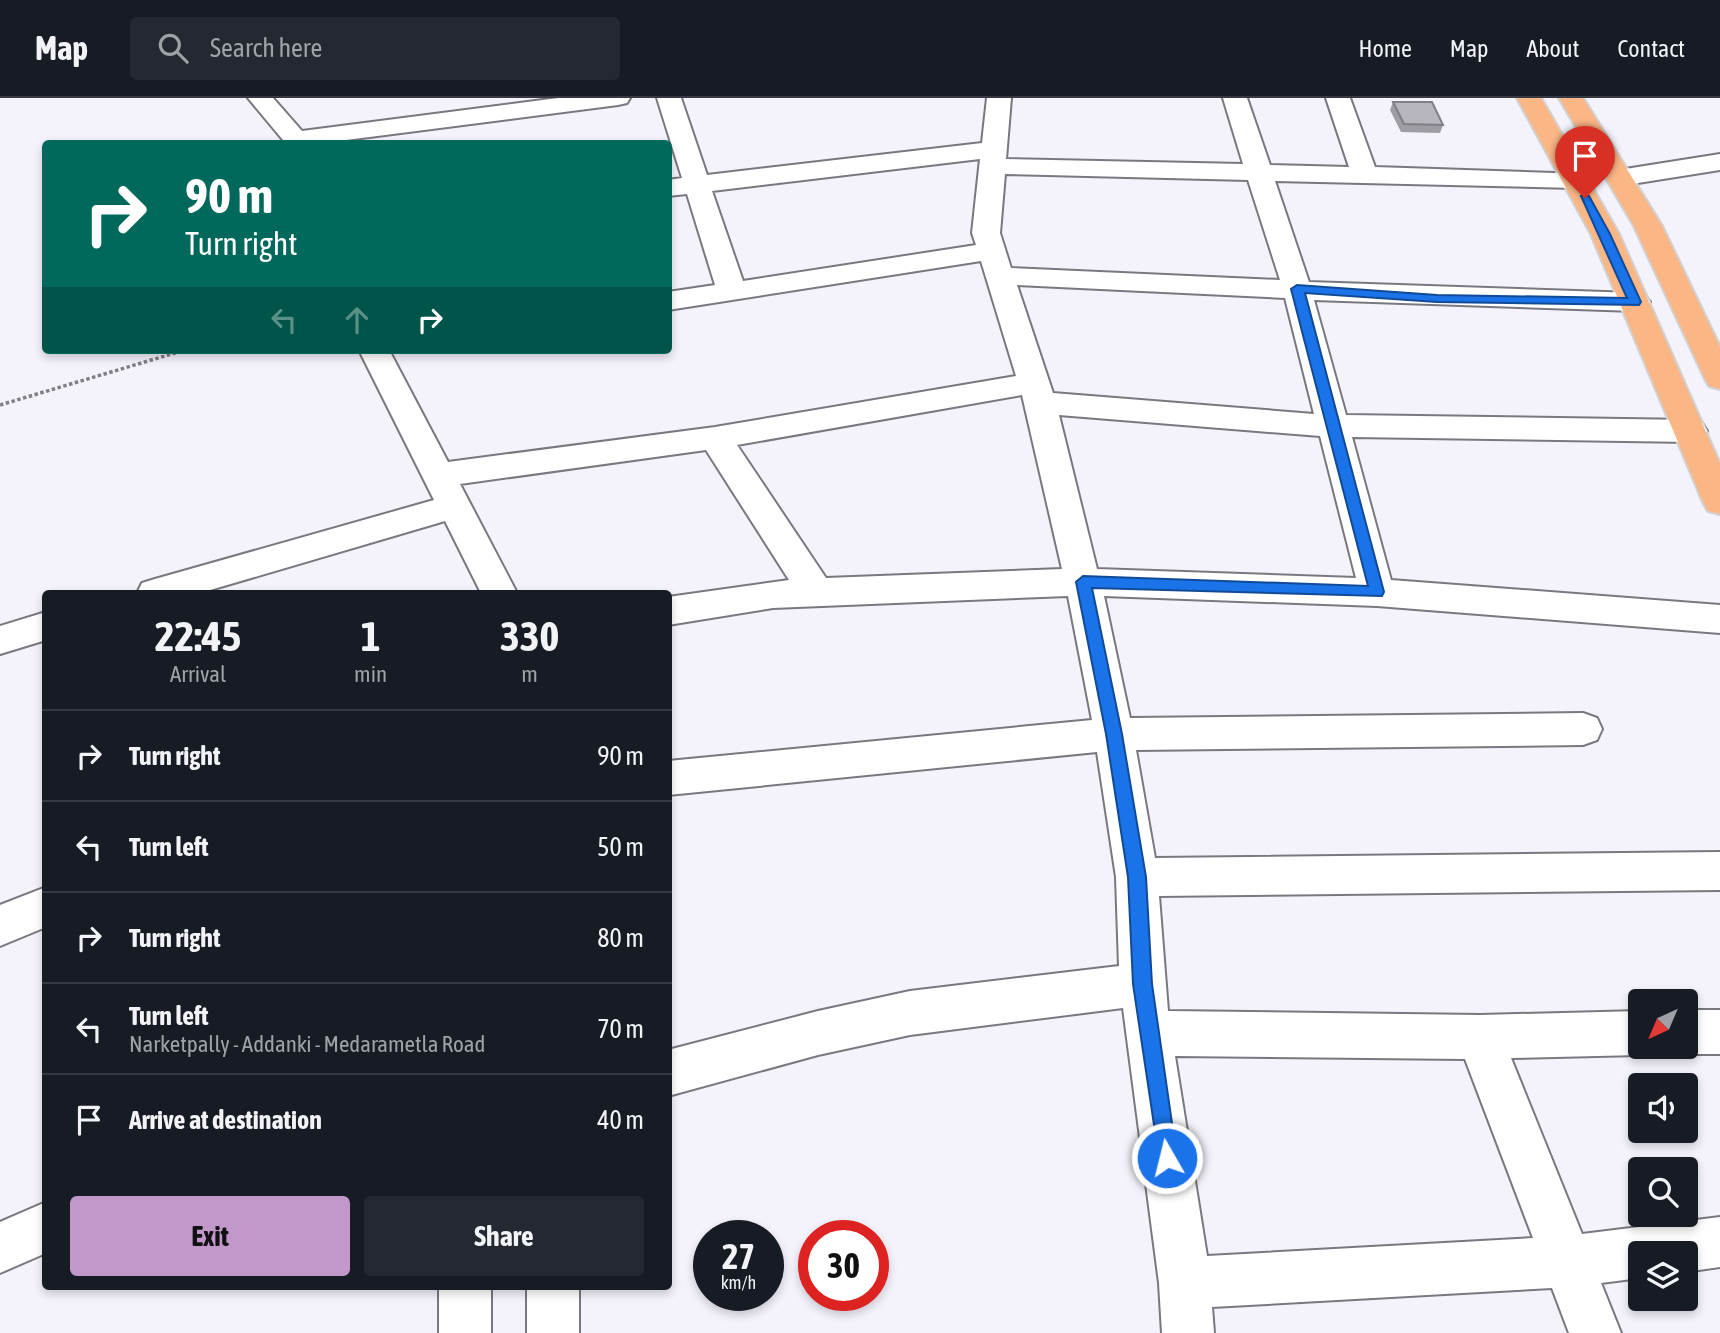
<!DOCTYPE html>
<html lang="en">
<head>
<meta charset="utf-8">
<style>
  body { margin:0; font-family:"Asap Condensed",sans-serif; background:#242831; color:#f1f3f6; height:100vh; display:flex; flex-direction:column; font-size:26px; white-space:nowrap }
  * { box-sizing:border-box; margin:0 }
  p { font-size:23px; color:#9ea1a6 }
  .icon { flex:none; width:38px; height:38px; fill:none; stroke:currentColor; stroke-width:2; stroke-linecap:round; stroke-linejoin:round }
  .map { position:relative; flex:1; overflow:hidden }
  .sheet { position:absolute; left:42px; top:492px; width:630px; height:700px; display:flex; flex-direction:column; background:#171b24; border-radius:7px; box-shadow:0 4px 10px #0003 }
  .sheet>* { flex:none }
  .top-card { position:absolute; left:42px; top:42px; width:630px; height:214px; border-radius:7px; box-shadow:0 4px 10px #0003; background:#00695c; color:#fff; overflow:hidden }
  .needle { width:46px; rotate:224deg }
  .buttons { position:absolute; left:1628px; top:891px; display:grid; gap:14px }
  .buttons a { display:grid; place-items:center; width:70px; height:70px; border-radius:7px; background:#171b24; box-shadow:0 4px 10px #0003; font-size:35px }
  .speed { position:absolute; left:693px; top:1122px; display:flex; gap:14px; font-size:35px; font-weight:700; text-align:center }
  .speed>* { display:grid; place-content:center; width:91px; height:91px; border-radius:50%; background:#171b24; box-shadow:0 4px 10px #0003; line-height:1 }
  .speed small { font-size:18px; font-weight:400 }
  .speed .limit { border:10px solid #d22; background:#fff; color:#111 }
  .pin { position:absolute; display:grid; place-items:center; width:60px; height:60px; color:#fff; margin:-72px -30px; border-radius:50% 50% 50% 0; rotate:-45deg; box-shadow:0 0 7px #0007 }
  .pin .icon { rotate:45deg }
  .me { position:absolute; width:77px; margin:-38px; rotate:352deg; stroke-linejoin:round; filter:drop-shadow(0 0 5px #0008) }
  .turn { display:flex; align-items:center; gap:24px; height:147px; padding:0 28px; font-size:32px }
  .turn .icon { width:91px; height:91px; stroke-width:2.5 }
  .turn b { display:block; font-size:49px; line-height:60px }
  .lanes { display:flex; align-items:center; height:66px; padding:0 28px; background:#0003; justify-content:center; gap:35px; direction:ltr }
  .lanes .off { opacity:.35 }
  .eta { display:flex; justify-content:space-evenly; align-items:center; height:119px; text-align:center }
  .eta b { font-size:42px; font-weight:700; line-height:49px }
  .button { display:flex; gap:14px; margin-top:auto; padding:14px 28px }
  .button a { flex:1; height:80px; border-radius:7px; background:#c198c9; color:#111; font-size:28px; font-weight:700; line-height:80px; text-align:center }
  .button a+a { background:#242831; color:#f1f3f6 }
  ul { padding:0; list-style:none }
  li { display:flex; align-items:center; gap:21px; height:91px; padding:0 28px; border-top:2px solid #363941 }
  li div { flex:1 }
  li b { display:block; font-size:26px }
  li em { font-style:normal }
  header { display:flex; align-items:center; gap:42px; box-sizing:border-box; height:98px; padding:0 35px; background:#171b24; border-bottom:2px solid #363941 }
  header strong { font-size:33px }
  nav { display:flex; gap:38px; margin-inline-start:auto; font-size:24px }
  .search { width:490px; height:63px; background:#242831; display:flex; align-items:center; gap:18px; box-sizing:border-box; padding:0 24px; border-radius:7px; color:#9ea1a6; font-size:26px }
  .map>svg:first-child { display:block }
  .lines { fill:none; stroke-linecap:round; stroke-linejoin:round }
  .minor-casing { stroke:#797880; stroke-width:4 }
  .highway-casing { stroke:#d1d1d2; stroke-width:4 }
  .path { stroke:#7f7f85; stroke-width:3.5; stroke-dasharray:3.5 2.5; stroke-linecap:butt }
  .minor { fill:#fff; fill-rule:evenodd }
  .highway { fill:#fbb686; fill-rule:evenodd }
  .wall { fill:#9d9da3 }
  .building { fill:#b7b6be; stroke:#807f85; stroke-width:2 }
  .route { fill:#1a73e8; stroke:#114b97; stroke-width:2 }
</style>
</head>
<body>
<header>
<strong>Map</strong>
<div class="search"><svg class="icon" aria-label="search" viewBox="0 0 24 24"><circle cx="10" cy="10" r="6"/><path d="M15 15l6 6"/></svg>Search here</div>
<nav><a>Home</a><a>Map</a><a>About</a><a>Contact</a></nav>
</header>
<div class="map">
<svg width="1720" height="1235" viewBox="0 0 1720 1235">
  <rect width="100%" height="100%" fill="#f4f3fc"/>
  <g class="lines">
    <g class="minor-casing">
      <g id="minor">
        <polygon points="248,0 273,0 302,33 558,0 630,0 627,5 618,7 315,46 281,46 283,42"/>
        <path d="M657 0H681L707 77 982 45 987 0H1011L1006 61 1243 66 1223 0H1247L1270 67 1349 69 1326 0H1350L1375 69 1584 76 1588 82 1584 88 1575 90 1275 83 1309 184 1635 195 1645 198 1650 204 1645 210 1635 213 1314 202 1346 317 1691 322 1702 325 1707 333 1702 341 1691 344 1352 339 1391 482 1720 507V535L1377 508 1104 498 1130 620 1583 615 1597 620 1602 631 1597 642 1583 647 1136 652 1155 760 1720 754V792L1159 798 1168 913 1480 917 1640 913V948H1657L1640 957 1511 960 1582 1136 1720 1119V1169L1685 1174V1155H1640V1180L1601 1185 1621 1235H1569L1552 1190 1212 1209 1214 1235H1162L1159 1185 1123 910 910 937 818 957 668 998V952L818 913 910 893 1119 868 1116 779 1097 654 668 697V663L1092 622 1068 498 773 510 668 527V499L789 482 706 352 460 386 517 495H481L445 423 200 495H137L142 485 155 481 434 402 359 252H389L448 364 715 329 1016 278 981 163 668 212V194L715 187 687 96 668 98V82L682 80ZM980 61 972 135 976 147 743 183 712 93ZM1005 76 1248 82 1280 182 1011 170 1000 135ZM1017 187 1285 200 1314 316 1053 295ZM1022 297 1062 471 826 480 737 347ZM1059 317 1320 338 1356 480 1097 471ZM1175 958 1465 961 1533 1140 1207 1158Z"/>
        <polygon points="1720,56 1720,72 1619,88 1610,86 1606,80 1610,74 1619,72"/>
        <polygon points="46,514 46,542 0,556 0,528"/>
        <polygon points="46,789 46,829 0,848 0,807"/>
        <polygon points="1685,912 1720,912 1720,956 1685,956 1669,950 1685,948"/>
        <polygon points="46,1104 46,1155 0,1175 0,1124"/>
        <rect x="439" y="1188" width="52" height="47"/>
        <rect x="527" y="1188" width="52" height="47"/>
      </g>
    </g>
    <g class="highway-casing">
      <g id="highway">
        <polygon points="1517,0 1541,0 1619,136 1720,366 1720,416 1708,413 1703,404 1591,136"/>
        <polygon points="1559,0 1583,0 1662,128 1720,249 1720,291 1709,288 1705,281 1634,128"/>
      </g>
    </g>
    <polyline class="path" points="0,307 185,252"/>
    <use href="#minor" class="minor"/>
    <use href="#highway" class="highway"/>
  </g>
  <polygon class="wall" points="1393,4 1443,27 1440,35 1401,34 1390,12"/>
  <polygon class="building" points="1393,4 1432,4 1443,27 1404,26"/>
  <polygon class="route" points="1581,98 1589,98 1610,136 1641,204 1639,207 1437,204 1305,195 1384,494 1382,498 1092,490 1122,636 1146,779 1152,886 1177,1060 1174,1067 1167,1070 1160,1067 1133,886 1128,779 1106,636 1076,484 1083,478 1368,488 1291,191 1297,187 1437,197 1627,200"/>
</svg>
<div class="buttons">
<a><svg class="needle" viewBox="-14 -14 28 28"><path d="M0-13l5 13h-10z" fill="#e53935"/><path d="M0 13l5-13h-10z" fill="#9ea1a6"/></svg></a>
<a><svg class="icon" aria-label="sound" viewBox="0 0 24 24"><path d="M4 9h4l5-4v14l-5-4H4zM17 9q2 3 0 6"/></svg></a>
<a><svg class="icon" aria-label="search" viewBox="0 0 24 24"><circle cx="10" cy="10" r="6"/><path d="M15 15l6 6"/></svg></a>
<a><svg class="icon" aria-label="layers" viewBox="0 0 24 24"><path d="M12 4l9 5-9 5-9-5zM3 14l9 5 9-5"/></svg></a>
</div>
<div class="speed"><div>27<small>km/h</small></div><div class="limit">30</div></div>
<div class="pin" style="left:1585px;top:100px;background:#d93025"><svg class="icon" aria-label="arrive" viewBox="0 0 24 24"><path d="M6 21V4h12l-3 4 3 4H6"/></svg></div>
<svg class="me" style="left:1167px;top:1060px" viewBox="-20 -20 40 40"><circle r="17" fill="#1a73e8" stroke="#fff" stroke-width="3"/><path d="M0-11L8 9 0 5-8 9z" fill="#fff"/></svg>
<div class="top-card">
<div class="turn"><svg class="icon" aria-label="right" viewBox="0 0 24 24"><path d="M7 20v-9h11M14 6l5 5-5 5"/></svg><div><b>90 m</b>Turn right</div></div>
<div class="lanes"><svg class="icon off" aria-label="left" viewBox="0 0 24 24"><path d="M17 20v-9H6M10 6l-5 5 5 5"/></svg><svg class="icon off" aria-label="ahead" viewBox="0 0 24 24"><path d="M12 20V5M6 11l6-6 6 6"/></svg><svg class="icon" aria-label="right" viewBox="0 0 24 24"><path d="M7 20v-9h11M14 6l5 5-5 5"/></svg></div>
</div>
<section class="sheet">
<div class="eta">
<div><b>22:45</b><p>Arrival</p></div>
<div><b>1</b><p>min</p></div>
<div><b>330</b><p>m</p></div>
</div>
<ul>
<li><svg class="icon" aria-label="right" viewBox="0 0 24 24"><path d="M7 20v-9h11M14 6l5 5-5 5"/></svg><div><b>Turn right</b></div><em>90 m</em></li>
<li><svg class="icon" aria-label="left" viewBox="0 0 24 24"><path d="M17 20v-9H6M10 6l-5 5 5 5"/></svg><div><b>Turn left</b></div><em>50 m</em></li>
<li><svg class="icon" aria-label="right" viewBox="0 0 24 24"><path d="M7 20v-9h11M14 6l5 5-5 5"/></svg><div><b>Turn right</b></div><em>80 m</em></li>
<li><svg class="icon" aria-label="left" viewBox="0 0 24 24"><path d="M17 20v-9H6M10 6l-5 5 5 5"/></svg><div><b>Turn left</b><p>Narketpally - Addanki - Medarametla Road</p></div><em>70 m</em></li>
<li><svg class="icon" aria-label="arrive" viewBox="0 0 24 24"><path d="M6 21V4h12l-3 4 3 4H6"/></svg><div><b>Arrive at destination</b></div><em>40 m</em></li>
</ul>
<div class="button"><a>Exit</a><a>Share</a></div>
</section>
</div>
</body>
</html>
